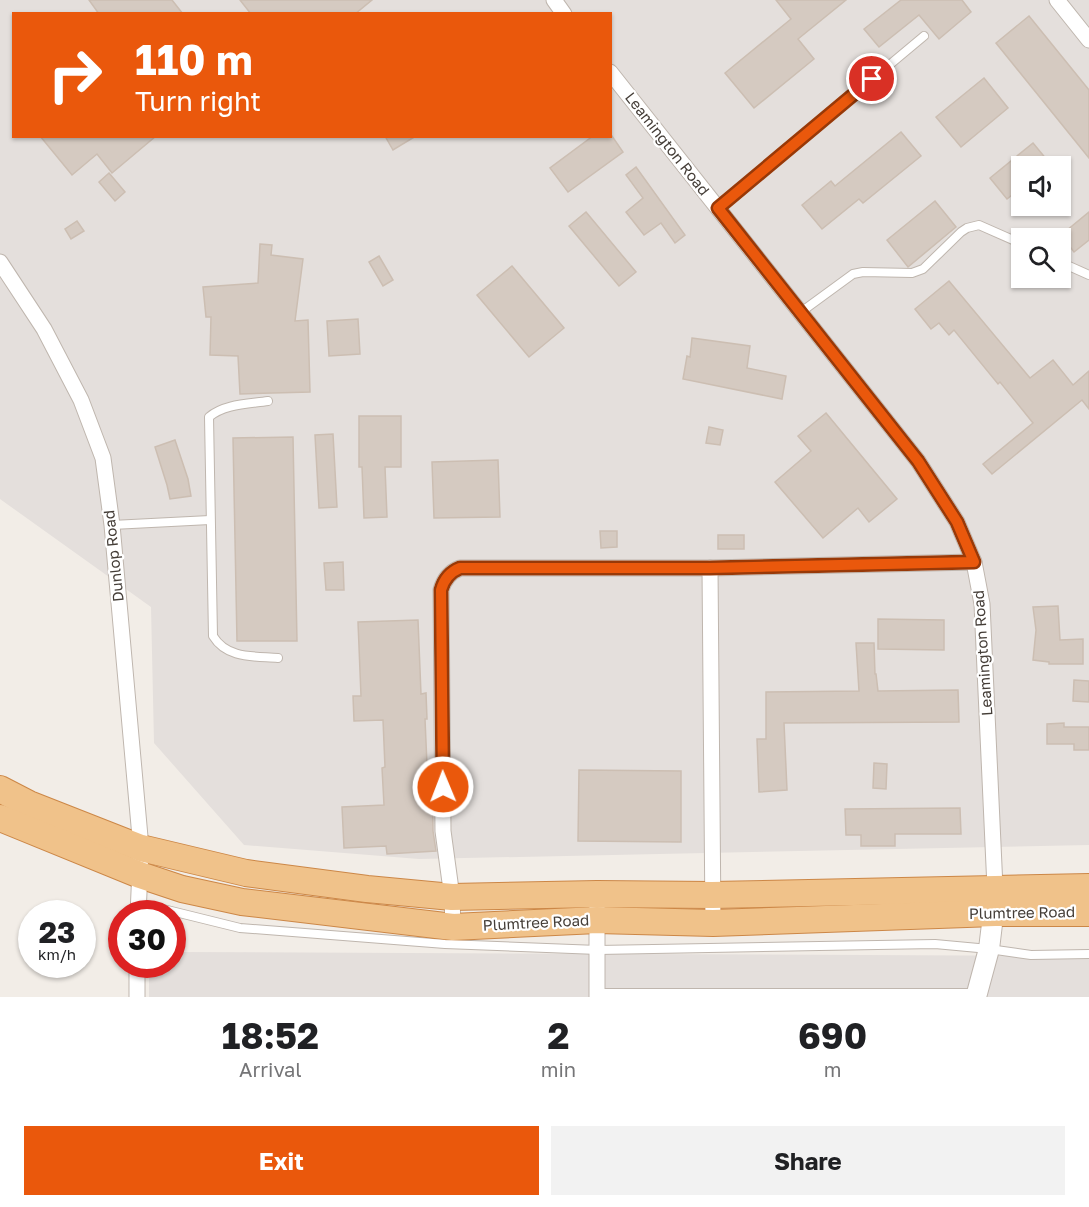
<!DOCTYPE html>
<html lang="en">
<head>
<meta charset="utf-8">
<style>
  body { margin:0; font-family:"Golos Text",sans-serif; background:#f2f2f2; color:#202124; height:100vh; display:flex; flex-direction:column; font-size:22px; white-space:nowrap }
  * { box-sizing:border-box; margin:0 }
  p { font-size:20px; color:#757577 }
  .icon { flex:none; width:33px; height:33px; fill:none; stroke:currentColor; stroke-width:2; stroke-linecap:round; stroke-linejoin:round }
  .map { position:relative; height:997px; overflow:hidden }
  .drawer { display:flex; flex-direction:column; background:#fff; flex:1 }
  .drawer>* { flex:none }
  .banner { position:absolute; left:12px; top:12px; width:600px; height:126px; border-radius:0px; box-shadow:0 2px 4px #0004; background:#ea580c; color:#fff; overflow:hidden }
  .buttons { position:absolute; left:1011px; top:156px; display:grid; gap:12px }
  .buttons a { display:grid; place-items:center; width:60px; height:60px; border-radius:0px; background:#fff; box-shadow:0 2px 4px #0004; font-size:30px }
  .speed { position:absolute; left:18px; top:900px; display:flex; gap:12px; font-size:30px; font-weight:700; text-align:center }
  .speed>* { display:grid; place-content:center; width:78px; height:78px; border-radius:50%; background:#fff; box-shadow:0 2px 4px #0004; line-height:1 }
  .speed small { font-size:15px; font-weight:400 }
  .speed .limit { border:9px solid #d22; background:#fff; color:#111 }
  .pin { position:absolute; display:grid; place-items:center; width:51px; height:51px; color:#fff; margin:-26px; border:3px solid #fff; border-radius:50%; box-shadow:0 2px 6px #0007 }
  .me { position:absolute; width:66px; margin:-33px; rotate:359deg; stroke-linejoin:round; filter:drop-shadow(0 0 4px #0008) }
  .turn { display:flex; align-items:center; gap:21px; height:126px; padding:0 24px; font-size:27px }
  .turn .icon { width:78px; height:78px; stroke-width:2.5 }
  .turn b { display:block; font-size:42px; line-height:51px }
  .eta { display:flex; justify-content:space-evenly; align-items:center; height:102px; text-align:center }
  .eta b { font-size:36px; font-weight:700; line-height:42px }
  .action { display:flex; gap:12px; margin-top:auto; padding:12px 24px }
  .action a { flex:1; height:69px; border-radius:0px; background:#ea580c; color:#fff; font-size:24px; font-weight:700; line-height:69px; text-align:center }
  .action a+a { background:#f2f2f2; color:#202124 }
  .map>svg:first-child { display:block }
  .industrial { fill:#e4dfdc; fill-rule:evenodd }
  .building { fill:#d5cac1; stroke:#ccbeb2; stroke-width:1.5 }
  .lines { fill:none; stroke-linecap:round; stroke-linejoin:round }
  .service-casing { stroke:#bfb6ae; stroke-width:10 }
  .minor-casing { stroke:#bfb6ae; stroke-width:17 }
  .tertiary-casing { stroke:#bfb6ae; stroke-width:22 }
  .trunk-casing { stroke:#cc8747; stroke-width:28 }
  .service { stroke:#fff; stroke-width:8 }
  .minor { stroke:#fff; stroke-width:15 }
  .tertiary { stroke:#fff; stroke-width:20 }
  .trunk { stroke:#f0c28a; stroke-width:26 }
  .route-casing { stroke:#983908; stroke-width:15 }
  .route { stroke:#ea580c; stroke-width:10 }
  .labels { text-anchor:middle; stroke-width:4.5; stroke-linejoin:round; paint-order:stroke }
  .street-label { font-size:15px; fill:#443d37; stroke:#fff }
</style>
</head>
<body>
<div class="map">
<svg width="1089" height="997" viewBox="0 0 1089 997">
  <rect width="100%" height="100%" fill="#f2ede7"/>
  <g class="industrial">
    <path d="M0 0H1089V845L419 859 244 845 154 743 151 607 0 499ZM14 14H610V136H14ZM1022 166H1060V206H1022ZM1022 238H1060V278H1022Z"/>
    <polygon points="173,952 1089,956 1089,997 149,997 149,965 172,964"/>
  </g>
  <g class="building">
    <polygon points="89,0 172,0 183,14 99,14"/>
    <polygon points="240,0 372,0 355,14 251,14"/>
    <polygon points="776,0 846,0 798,39 814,59 754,108 725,73 791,19"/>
    <polygon points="901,0 962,0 971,12 939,39 919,15 879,47 864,29"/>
    <polygon points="1029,16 1089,90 1089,158 996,43"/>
    <polygon points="984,78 1008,108 961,147 936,117"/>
    <polygon points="901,132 921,156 863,203 859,199 822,229 802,205 831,181 835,186"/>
    <polygon points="40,136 156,136 112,173 97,154 72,175"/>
    <polygon points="385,136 416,136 393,150"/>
    <polygon points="593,136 612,136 623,152 568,192 550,168"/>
    <polygon points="1033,143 1052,166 1022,166 1022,187 1007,199 990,178"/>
    <polygon points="636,167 685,235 675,243 661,223 644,235 626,212 643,198 626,175"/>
    <polygon points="109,173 125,192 115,201 99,182"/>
    <polygon points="935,201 956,227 908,267 887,240"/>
    <polygon points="586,212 636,272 619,286 569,226"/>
    <polygon points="1089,212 1089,240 1074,252 1061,235"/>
    <polygon points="77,221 84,231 71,239 65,229"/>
    <polygon points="260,244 272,245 271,255 303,259 295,321 308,320 310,392 240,394 238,356 210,355 211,317 206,317 203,287 258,283"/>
    <polygon points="379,256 393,280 383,286 369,262"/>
    <polygon points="512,266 564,328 529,357 477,295"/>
    <polygon points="949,281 1030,378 1053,360 1073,385 1089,371 1089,409 1082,400 992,474 983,464 1033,423 1000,382 998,384 954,330 949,335 939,323 931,329 915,309"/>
    <polygon points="358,319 360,354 329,356 327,321"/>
    <polygon points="692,338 750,346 747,368 786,376 782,399 683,379 687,356 690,357"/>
    <polygon points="826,413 897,499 869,522 858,508 823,538 775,482 811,451 798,436"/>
    <polygon points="359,416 401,416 401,467 385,467 387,517 364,518 362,467 359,467"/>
    <polygon points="709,427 723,430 720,445 706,443"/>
    <polygon points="333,434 337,507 319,508 315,435"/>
    <polygon points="293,437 297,641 237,641 233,438"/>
    <polygon points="175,440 188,479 191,496 170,499 167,485 155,447"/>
    <polygon points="498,460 500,517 434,518 432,462"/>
    <polygon points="600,531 617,531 617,547 601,548"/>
    <rect x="718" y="535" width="26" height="14"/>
    <polygon points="343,562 344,590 326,590 324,563"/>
    <polygon points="1058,606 1060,640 1083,639 1083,664 1049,664 1049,662 1033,660 1036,630 1033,607"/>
    <polygon points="878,619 944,620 944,650 878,649"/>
    <polygon points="418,620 421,694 426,693 427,719 425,719 427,765 432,765 433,831 436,851 387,854 386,846 344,848 342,807 384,805 382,768 385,767 383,720 354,721 353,696 361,696 358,622"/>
    <polygon points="856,643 874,643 875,674 876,674 878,691 958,690 959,722 784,723 787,790 759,792 757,739 766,739 766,692 859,691"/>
    <polygon points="1074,680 1089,681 1089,702 1073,701"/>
    <polygon points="1064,723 1064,727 1089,727 1089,750 1074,750 1074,744 1047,744 1047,724"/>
    <polygon points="874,763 887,764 886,789 873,788"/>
    <polygon points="579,770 681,771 681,842 578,841"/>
    <polygon points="960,808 961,834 895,834 895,846 861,846 861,835 846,835 845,809"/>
  </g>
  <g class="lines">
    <g class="service-casing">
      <g id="service">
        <polyline points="718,208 924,36"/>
        <polyline points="1060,262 1089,275"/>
        <polyline points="801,312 853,274 863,272 912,273 923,269 961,232 967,228 979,225 1022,244"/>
        <path d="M268 401C248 404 224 404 209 417L213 636C227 659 254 656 278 658"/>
        <polyline points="112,525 210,520"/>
        <polyline points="139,903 240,928 445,944 598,950 935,944 989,949 1031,955 1089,954"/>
        <polyline points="596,993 976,993"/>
      </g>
    </g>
    <g class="minor-casing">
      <g id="minor">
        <polyline points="554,0 564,14"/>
        <polyline points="1057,0 1089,40"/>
        <polyline points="610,72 918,461 957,522 974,562 982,604 995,888"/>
        <polyline points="0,262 44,329 81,400 103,458 112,525 141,848 138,914"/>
        <polyline points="710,568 713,923"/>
        <path d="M453 927 452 897 443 831 441 590C444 579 450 572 460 568H710L974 562"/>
        <polyline points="137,964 137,997"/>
        <polyline points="597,997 597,894"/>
      </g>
    </g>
    <g class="tertiary-casing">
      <polyline id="tertiary" points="976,997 989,949 995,899"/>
    </g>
    <g class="trunk-casing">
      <g id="trunk">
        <polyline points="0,789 29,804 141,848 246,873 367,889 452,897 597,894 712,895 1089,887"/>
        <polyline points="0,818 140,875 182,889 242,902 453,927 597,920 713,923 995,913 1089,913"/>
      </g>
    </g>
    <use href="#service" class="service"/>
    <use href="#minor" class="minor"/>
    <use href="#tertiary" class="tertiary"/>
    <use href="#trunk" class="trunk"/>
  </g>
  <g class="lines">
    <g class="route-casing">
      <path id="route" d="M443 787 441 590C444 579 450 572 460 568H710L974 562 957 522 918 461 718 208 872 79"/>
    </g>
    <use href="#route" class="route"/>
  </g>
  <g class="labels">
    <g class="street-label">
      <text transform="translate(667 144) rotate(52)" y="5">Leamington Road</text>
      <text transform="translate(114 556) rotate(-96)" y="5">Dunlop Road</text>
      <text transform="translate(983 653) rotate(-94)" y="5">Leamington Road</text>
      <text transform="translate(1022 913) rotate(-1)" y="5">Plumtree Road</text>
      <text transform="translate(536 923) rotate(-3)" y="5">Plumtree Road</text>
    </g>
  </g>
</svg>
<div class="buttons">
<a><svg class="icon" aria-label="sound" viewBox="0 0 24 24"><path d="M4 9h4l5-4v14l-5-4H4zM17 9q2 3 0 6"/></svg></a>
<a><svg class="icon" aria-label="search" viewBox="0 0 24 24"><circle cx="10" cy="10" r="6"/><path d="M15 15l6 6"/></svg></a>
</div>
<div class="speed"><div>23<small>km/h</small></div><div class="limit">30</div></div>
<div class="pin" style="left:872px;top:79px;background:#d93025"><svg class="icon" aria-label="arrive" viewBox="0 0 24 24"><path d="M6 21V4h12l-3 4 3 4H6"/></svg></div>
<svg class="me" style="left:443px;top:787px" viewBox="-20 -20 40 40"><circle r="17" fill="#ea580c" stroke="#fff" stroke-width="3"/><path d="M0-11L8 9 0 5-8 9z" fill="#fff"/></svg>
<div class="banner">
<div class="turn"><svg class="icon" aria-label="right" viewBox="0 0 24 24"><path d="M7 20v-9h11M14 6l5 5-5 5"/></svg><div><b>110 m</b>Turn right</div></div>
</div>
</div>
<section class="drawer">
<div class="eta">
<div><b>18:52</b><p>Arrival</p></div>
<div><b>2</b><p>min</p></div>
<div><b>690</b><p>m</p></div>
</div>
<div class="action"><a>Exit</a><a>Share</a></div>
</section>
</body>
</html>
